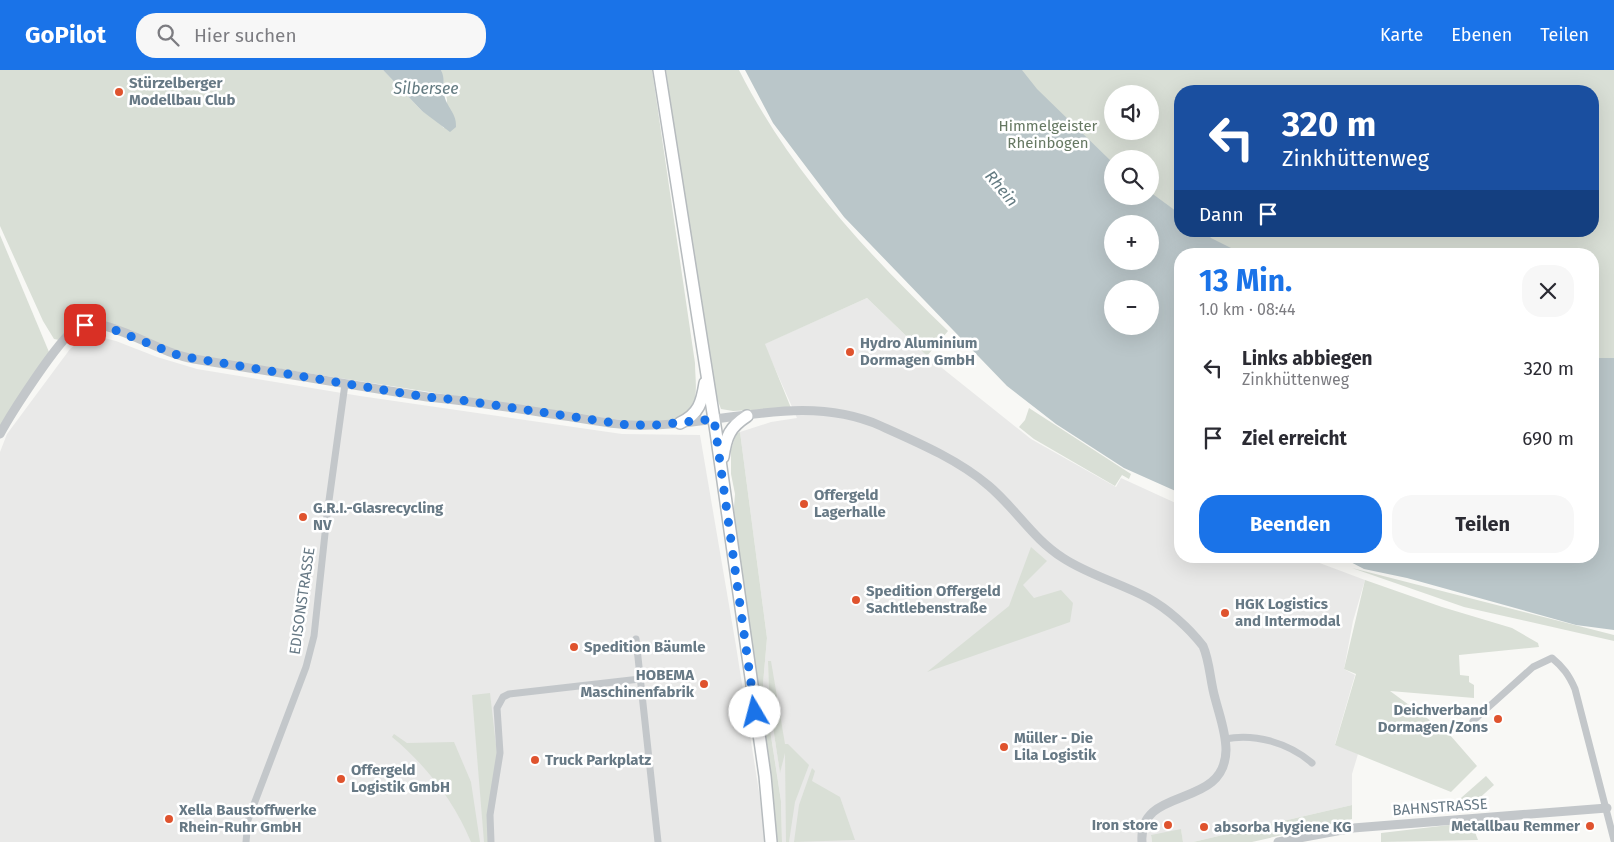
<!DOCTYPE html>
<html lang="de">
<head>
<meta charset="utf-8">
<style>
  body { margin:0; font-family:"Fira Sans",sans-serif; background:#f7f7f7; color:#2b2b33; height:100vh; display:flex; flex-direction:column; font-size:19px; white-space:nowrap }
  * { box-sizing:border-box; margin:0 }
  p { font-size:16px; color:#7c7c81 }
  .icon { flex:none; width:28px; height:28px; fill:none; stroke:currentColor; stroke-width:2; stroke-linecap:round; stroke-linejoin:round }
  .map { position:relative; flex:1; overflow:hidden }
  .side { position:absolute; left:1174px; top:178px; width:425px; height:315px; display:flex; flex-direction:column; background:#fff; border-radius:20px; box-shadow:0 5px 20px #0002 }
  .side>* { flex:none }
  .guide { position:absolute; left:1174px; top:15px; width:425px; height:152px; border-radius:20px; box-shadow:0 5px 20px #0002; background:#1a4fa0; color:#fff; overflow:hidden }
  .tools { position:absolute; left:1104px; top:15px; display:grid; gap:10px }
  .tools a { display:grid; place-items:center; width:55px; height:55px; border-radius:50%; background:#fff; box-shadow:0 5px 20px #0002; font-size:25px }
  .pin { position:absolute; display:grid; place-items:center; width:42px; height:42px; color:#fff; margin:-21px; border-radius:10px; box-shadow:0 2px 8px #0006 }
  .me { position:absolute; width:55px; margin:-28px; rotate:352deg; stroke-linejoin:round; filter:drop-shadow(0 0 4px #0008) }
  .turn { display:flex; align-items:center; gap:18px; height:105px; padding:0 25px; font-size:22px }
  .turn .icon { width:65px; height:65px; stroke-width:2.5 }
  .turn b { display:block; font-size:35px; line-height:42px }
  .then { display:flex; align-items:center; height:48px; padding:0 25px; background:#0003; gap:10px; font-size:19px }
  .round { display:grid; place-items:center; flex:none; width:52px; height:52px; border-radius:20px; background:#f7f7f7 }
  .overview { display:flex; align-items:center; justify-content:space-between; height:85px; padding:0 25px }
  h1 { font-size:30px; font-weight:700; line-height:38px; color:#1a73e8 }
  .button { display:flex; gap:10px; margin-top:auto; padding:10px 25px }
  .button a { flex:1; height:58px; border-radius:20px; background:#1a73e8; color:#fff; font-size:20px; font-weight:700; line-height:58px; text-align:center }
  .button a+a { background:#f7f7f7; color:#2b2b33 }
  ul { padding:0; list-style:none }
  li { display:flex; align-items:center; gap:15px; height:70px; padding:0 25px }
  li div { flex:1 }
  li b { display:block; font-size:19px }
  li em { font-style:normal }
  header { display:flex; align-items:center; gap:30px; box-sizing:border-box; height:70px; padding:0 25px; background:#1a73e8; color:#fff }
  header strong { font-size:24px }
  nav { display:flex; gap:28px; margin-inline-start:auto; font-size:18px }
  .search { width:350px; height:45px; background:#f7f7f7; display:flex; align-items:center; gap:12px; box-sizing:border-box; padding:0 18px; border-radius:20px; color:#7c7c81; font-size:19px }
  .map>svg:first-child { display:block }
  .built { fill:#e9e9e8; fill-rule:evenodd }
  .green { fill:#d9dfd6; fill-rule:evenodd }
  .water { fill:#bac6c9; fill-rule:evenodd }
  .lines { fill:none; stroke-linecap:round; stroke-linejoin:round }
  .primary-casing { stroke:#b6bbbe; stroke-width:14 }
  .minor { stroke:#c3c7ca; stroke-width:7 }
  .tertiary { stroke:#c3c7ca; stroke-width:9 }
  .primary { stroke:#fff; stroke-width:11 }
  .route { stroke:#1a73e8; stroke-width:9; stroke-dasharray:0 16.2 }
  .poi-dot { fill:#df532e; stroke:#fff; stroke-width:2 }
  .labels { text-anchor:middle; stroke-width:5; stroke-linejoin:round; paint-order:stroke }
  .poi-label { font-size:15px; font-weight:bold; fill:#677985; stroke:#fff; text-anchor:start }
  .park-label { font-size:15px; fill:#667862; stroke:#fff }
  .street-label { font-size:15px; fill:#677985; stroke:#fff }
  .water-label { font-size:16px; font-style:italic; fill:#637a81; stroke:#fff }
</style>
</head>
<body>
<header>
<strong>GoPilot</strong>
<div class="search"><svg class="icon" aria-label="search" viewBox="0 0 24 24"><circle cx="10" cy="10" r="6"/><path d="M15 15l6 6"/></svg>Hier suchen</div>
<nav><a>Karte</a><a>Ebenen</a><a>Teilen</a></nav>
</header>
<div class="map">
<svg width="1614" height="772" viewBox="0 0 1614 772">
  <rect width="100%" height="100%" fill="#f8f8f5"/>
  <g class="built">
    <path d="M867 228 927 286 1031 369 1116 417 1121 408 1180 435V486H1301L1365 510 1353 551 1344 599 1355 605 1335 674 1358 684 1352 704V735L1193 772H1183L1181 760 1151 766 1152 772H782L781 731 763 614 767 568 740 362 771 352 797 348 764 274ZM768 592 785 679 780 702 769 631Z"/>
    <polygon points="89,264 116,271 157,287 197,299 360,326 622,364 700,365 736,576 764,754 764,772 0,772 0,382 7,364 70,279"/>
  </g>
  <g class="green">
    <path d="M0 0H383L422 41 437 50 444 58 447 30 441 0H652L695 293C695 306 698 323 693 335 680 364 616 347 591 347L184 284 100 251 59 270 54 269 43 251 0 156Z"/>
    <path d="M666 0H739C790 101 868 184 948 261L927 286 867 228 765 274 791 338 733 341 721 339 715 323 690 178Z"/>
    <path d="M917 0H1614V413L1593 411 1592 184H1180L1150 219H1119ZM1180 21H1592V161H1180ZM1112 24H1150V61H1112ZM1112 89H1150V126H1112ZM1112 154H1150V191H1112Z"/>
    <polygon points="0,165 49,282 0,357"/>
    <polygon points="1029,338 1131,404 1129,409 1122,405 1115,416 1034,369 1019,357 1025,350"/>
    <polygon points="740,362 767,568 763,614 781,731 782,772 776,772 766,670 762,665 732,462 735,424 731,404 731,380 736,364"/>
    <polygon points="1031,477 1047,491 1023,515 1034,528 1061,520 1073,533 1070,552 927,602 1009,536"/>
    <polygon points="1352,498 1614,565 1614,571 1464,537"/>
    <polygon points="1365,510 1442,537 1512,558 1538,573 1539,577 1459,585 1460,605 1469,606 1469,612 1474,615 1474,628 1390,621 1450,665 1477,696 1451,722 1335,675 1356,604 1344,599"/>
    <polygon points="768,591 771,591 785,674 788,674 809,695 795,732 789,772 786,772 785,683 780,703 769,631"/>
    <polygon points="490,623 497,684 488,772 484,772 472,625"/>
    <path d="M394 664 407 673 454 672 471 712 480 772H471C454 731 426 695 392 667Z"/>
    <polygon points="812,698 815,701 812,711 840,727 855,770 794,772 799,735"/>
    <polygon points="1486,706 1494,715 1466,740 1445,742"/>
    <polygon points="1352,735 1352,749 1252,772 1193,772"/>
    <polygon points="1475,752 1473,757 1478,770 1381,772 1381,763"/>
    <polygon points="1181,759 1183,772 1152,772 1151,765"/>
  </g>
  <g class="water">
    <path d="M383 0H441C445 8 443 15 444 24 446 37 457 43 456 57L450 62 422 41Z"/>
    <path d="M745 0H1022L1037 19 1112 92V126H1150V122L1180 144V161H1205L1211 168 1243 184H1180V423L1124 398 1056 354 1007 316 844 147 773 53ZM1112 154H1150V191H1112ZM1112 219H1150V256H1112Z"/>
    <polygon points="1593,288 1614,288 1614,560 1576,555 1407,508 1364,499 1339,486 1592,486"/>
  </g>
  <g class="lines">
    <g class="primary-casing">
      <g id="primary">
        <polyline points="659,0 716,362 765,706 771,772"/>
        <path d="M680 353C699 344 702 332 705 313"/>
        <path d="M723 387C726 366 730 357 747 346"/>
      </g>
    </g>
    <g class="minor">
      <polyline points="636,569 658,772"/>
      <path d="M1473 651 1533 597 1552 588C1563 597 1569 605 1575 619L1614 770"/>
      <path d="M1225 669C1255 663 1289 673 1312 693"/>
      <polyline points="246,772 248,750 306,597 314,566 327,445 345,314"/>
      <polyline points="491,772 490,745 500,683 497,638 503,627 509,624 640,609"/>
    </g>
    <g class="tertiary">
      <path d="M0 364C12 342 57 272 75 259 83 254 92 253 101 255 133 262 161 283 194 289L427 327C471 331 514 338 558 345 582 348 606 354 631 355 714 359 800 320 881 356 917 372 959 390 989 416 1016 439 1033 469 1063 488 1089 505 1120 513 1148 528 1168 539 1189 558 1203 576 1210 592 1210 611 1215 628 1219 644 1226 662 1226 680 1225 741 1138 714 1142 772"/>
      <polyline points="1278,772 1353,758 1607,738"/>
    </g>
    <use href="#primary" class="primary"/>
  </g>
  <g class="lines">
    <polyline class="route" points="85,255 100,254 180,286 426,327 460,330 628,355 656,355 714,349 755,642"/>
  </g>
  <g class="poi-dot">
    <circle cx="119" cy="22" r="5"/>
    <circle cx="850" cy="282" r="5"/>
    <circle cx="804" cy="434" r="5"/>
    <circle cx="303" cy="447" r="5"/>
    <circle cx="856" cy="530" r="5"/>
    <circle cx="1225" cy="543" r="5"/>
    <circle cx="574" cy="577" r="5"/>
    <circle cx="704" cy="614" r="5"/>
    <circle cx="1498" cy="649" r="5"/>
    <circle cx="1004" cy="677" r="5"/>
    <circle cx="535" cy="690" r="5"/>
    <circle cx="341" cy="709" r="5"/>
    <circle cx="169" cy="749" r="5"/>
    <circle cx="1168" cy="755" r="5"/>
    <circle cx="1590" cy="756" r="5"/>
    <circle cx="1204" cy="757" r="5"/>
  </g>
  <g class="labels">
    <g class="poi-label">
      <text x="129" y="18">Stürzelberger<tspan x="129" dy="17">Modellbau Club</tspan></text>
      <text x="860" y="278">Hydro Aluminium<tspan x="860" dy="17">Dormagen GmbH</tspan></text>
      <text x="814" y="430">Offergeld<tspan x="814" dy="17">Lagerhalle</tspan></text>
      <text x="313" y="443">G.R.I.-Glasrecycling<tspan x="313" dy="17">NV</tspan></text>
      <text x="866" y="526">Spedition Offergeld<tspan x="866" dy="17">Sachtlebenstraße</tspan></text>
      <text x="1235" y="539">HGK Logistics<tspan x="1235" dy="17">and Intermodal</tspan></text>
      <text x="584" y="582">Spedition Bäumle</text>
      <text x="694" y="610" text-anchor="end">HOBEMA<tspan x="694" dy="17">Maschinenfabrik</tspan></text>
      <text x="1488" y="645" text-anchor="end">Deichverband<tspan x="1488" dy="17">Dormagen/Zons</tspan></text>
      <text x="1014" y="673">Müller - Die<tspan x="1014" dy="17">Lila Logistik</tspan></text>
      <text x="545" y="695">Truck Parkplatz</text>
      <text x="351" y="705">Offergeld<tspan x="351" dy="17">Logistik GmbH</tspan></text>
      <text x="179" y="745">Xella Baustoffwerke<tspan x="179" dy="17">Rhein-Ruhr GmbH</tspan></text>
      <text x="1158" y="760" text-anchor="end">Iron store</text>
      <text x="1580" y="761" text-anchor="end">Metallbau Remmer</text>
      <text x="1214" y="762">absorba Hygiene KG</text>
    </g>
    <g class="park-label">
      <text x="1048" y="61">Himmelgeister<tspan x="1048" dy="17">Rheinbogen</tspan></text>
    </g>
    <g class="street-label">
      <text transform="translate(302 531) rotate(-82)" y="5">EDISONSTRASSE</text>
      <text transform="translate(1440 737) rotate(-4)" y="5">BAHNSTRASSE</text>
    </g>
    <g class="water-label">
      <text x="426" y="24">Silbersee</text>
      <text transform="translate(1002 118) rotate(50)" y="6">Rhein</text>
    </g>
  </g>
</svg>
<div class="tools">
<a><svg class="icon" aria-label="sound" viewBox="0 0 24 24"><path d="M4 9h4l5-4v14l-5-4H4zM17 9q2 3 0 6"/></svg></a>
<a><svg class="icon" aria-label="search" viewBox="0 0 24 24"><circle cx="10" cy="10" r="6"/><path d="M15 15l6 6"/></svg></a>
<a>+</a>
<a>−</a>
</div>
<div class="pin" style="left:85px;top:255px;background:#d93025"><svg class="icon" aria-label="arrive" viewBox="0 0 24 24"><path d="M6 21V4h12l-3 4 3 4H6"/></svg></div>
<svg class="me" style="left:755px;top:642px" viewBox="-20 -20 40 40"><circle r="19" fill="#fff"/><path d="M0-13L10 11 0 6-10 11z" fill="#1a73e8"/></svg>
<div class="guide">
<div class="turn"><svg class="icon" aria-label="left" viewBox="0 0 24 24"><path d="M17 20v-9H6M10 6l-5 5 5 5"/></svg><div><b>320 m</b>Zinkhüttenweg</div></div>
<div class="then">Dann<svg class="icon" aria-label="arrive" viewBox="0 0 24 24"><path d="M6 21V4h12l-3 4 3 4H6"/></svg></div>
</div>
<section class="side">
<div class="overview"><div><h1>13 Min.</h1><p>1.0 km · 08:44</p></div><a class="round"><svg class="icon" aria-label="close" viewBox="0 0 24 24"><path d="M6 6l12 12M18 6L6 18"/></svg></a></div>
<ul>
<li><svg class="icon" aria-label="left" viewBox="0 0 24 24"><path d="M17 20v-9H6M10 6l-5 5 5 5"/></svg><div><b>Links abbiegen</b><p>Zinkhüttenweg</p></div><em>320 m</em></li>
<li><svg class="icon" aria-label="arrive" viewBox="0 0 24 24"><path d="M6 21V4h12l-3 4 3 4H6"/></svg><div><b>Ziel erreicht</b></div><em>690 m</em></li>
</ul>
<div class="button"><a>Beenden</a><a>Teilen</a></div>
</section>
</div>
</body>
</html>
